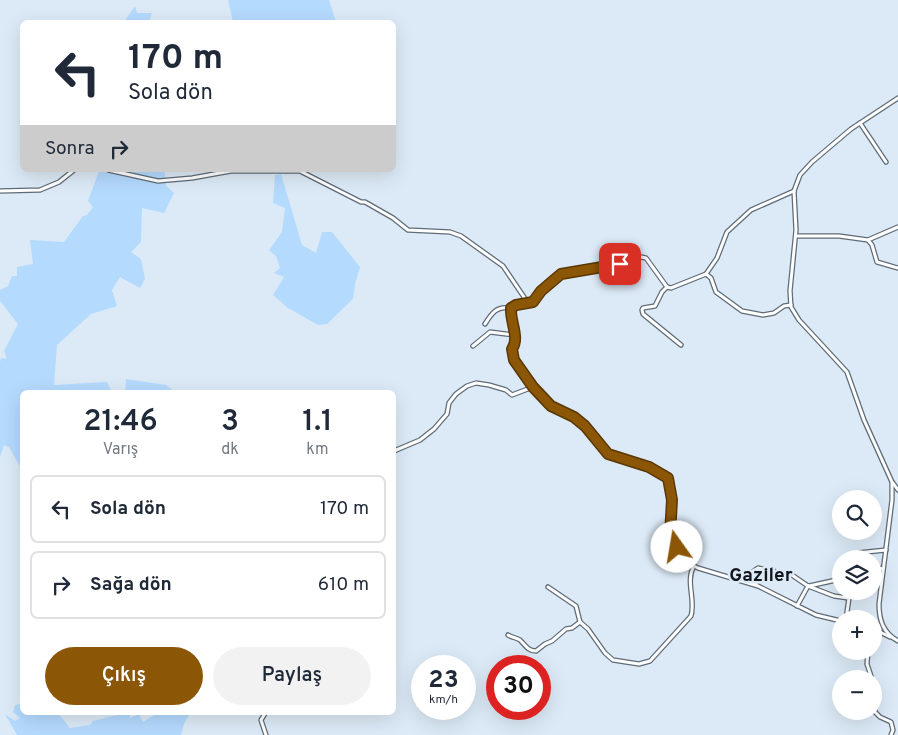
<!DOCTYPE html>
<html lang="tr">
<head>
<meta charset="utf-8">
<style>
  body { margin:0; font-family:Overpass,sans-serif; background:#f2f2f3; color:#1f2937; height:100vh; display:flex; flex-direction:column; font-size:19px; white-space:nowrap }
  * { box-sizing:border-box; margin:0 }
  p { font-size:16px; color:#747a83 }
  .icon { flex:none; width:28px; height:28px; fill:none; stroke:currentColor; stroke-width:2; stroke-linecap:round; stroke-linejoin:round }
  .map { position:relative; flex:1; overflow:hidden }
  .drawer { position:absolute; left:20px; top:390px; width:376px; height:325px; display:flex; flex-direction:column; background:#fff; border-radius:8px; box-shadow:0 5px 20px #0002 }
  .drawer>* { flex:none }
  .hud { position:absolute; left:20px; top:20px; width:376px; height:152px; border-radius:8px; box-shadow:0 5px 20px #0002; background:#fff; color:#1f2937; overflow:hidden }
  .fabs { position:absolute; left:832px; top:490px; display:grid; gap:10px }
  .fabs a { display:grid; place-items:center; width:50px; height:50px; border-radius:50%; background:#fff; box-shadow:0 5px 20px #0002; font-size:25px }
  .speed { position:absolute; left:411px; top:655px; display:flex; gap:10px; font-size:25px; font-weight:700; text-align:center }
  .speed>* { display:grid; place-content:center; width:65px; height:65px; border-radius:50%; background:#fff; box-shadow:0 5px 20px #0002; line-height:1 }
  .speed small { font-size:12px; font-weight:400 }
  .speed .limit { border:8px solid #d22; background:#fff; color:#111 }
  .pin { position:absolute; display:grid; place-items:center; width:42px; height:42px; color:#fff; margin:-21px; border-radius:10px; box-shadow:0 2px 8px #0006 }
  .me { position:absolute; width:55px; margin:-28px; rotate:347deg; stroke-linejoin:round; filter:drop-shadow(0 0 4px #0008) }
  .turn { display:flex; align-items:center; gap:18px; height:105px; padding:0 25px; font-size:22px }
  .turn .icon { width:65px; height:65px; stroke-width:2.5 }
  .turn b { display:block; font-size:35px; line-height:42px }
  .then { display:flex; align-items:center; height:48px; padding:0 25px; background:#0003; gap:10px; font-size:19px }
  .eta { display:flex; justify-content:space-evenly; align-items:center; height:85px; text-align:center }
  .eta b { font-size:30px; font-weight:600; line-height:35px }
  .primary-button { display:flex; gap:10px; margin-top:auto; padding:10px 25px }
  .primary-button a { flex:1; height:58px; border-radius:30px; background:#8b5606; color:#fff; font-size:20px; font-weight:600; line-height:58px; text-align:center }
  .primary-button a+a { background:#f2f2f3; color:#1f2937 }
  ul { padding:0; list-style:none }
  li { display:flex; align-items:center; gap:15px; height:68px; margin:0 10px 8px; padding:0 15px; border:2px solid #e0e1e3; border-radius:8px }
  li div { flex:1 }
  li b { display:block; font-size:19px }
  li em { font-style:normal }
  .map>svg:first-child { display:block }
  .green { fill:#b4dafe }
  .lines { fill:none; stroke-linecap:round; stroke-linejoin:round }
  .minor-casing { stroke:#5f6c77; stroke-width:5.5 }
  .minor { stroke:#fff; stroke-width:3 }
  .route-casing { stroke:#5a3804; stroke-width:12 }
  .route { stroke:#8b5606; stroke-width:9 }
  .labels { text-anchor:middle; stroke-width:5; stroke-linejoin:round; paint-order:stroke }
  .quarter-label { font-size:19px; font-weight:bold; fill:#12171c; stroke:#dceaf7 }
</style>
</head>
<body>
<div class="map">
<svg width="898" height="735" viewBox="0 0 898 735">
  <rect width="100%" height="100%" fill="#dceaf7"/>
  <g class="green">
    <polygon points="228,0 329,0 336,22 233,22"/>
    <polygon points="135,6 137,13 152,13 149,22 126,22 126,19"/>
    <polygon points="133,170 163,170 165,173 166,186 174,193 164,213 142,208 141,242 131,252 141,259 145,279 140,288 120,277 112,290 117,306 91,314 57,345 54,385 107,382 111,390 122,392 22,392 22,470 9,447 4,445 0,457 0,362 1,358 7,359 4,351 18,324 0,301 0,290 8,286 12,276 17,276 17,267 33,264 30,240 64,242 83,216 87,215 93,207 88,201 99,171 132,178"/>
    <polygon points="281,174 302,245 316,253 322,232 332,232 360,267 355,284 353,299 327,324 318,325 288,308 273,295 284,277 274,273 280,268 276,256 269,250 282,232 285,208 273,203 275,175"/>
    <polygon points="126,379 166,385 175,392 125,392"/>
    <polygon points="22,704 22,712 58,713 70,728 90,725 93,721 125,713 130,713 130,718 139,714 143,722 154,715 153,713 190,713 184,724 181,735 17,735 5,714 15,721 20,718 13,712 15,705"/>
  </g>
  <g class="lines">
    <g class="minor-casing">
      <g id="minor">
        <path d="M898 98 851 129 812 162 800 175 794 191 796 230 790 291 791 307 799 320 847 372 864 420 892 482V500L879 604C879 620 883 633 898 641"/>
        <polyline points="860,123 886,162"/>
        <polyline points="108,170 158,181 192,178 231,171 300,171 361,202 365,202 393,218 408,230 450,232 461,236 503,266 528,303"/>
        <polyline points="0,191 40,190 59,182 74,170"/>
        <polyline points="796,236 839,236 868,240 898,227"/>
        <polyline points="868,240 872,245 877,262 898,268"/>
        <polyline points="706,274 711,278 716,292 742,311 763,315 774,313 784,306 791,305"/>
        <polyline points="667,287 662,292 655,306 643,308 642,310 643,314 681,345"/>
        <path d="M485 324C491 314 498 304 511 309"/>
        <polyline points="473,346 490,332 514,335"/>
        <polyline points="533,387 551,406 574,417 585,426 608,454 649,467 668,478 672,501 670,535 677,547 690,564 698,568 758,586 816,615 841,621"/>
        <path d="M394 451 420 440 434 429 447 414 449 403 456 394 467 386 476 383 489 385 506 390 512 395 533 387 514 360 512 349C520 338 510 322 511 309L516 305 533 302 541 291 561 274 620 264 641 257 646 258 667 287 671 288 706 274 717 258 727 232 751 210 794 191"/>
        <polyline points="893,483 898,490"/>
        <polyline points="857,559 857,553 886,550"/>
        <polyline points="874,567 883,569"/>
        <polyline points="756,584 750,579 751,573 758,568 792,575 808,586 797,606"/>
        <polyline points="808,586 834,596 848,598"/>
        <polyline points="809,586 841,579"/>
        <path d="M548 587 576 606 580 622 588 629 605 653 613 660 639 664 650 661 691 616C696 600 685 581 694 566"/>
        <polyline points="846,619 850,591"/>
        <polyline points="874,629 890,637"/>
        <path d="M508 635C511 637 517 638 520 640 525 645 528 651 536 651L545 644 552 641 566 629 572 628 580 622"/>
        <polyline points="868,651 867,664 872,679"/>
        <polyline points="874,684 875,712 880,717 891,722 893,730 891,735"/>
        <polyline points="266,712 261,720 266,735"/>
      </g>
    </g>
    <use href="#minor" class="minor"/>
  </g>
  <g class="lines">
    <g class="route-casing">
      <path id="route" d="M620 264 561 274 541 291 533 302 516 305 511 308C510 322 520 338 512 349L514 360 533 387 551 406 574 417 585 426 608 454 649 467 668 478 672 500 670 535 677 547"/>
    </g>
    <use href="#route" class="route"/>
  </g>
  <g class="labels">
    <g class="quarter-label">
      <text x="761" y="581">Gaziler</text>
    </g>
  </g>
</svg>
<div class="fabs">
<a><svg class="icon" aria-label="search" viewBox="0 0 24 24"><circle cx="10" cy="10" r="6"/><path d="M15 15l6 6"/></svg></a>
<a><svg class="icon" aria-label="layers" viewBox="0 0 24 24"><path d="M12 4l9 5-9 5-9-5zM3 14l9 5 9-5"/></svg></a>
<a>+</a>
<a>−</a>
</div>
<div class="speed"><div>23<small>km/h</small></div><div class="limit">30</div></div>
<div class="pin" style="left:620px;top:264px;background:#d93025"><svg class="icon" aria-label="arrive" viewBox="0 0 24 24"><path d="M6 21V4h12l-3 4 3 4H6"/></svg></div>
<svg class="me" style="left:677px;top:547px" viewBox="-20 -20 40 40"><circle r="19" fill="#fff"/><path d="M0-13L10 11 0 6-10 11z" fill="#8b5606"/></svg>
<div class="hud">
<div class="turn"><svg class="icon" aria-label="left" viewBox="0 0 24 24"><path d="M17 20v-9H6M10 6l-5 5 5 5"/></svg><div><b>170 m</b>Sola dön</div></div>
<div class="then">Sonra<svg class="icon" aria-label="right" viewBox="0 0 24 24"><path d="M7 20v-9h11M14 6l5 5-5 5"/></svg></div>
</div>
<section class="drawer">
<div class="eta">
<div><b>21:46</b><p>Varış</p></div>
<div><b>3</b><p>dk</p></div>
<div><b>1.1</b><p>km</p></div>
</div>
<ul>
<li><svg class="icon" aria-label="left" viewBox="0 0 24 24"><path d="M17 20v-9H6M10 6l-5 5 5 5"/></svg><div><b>Sola dön</b></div><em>170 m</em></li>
<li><svg class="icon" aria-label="right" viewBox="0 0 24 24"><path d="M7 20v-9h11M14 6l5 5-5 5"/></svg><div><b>Sağa dön</b></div><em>610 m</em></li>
</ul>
<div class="primary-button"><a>Çıkış</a><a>Paylaş</a></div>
</section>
</div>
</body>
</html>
